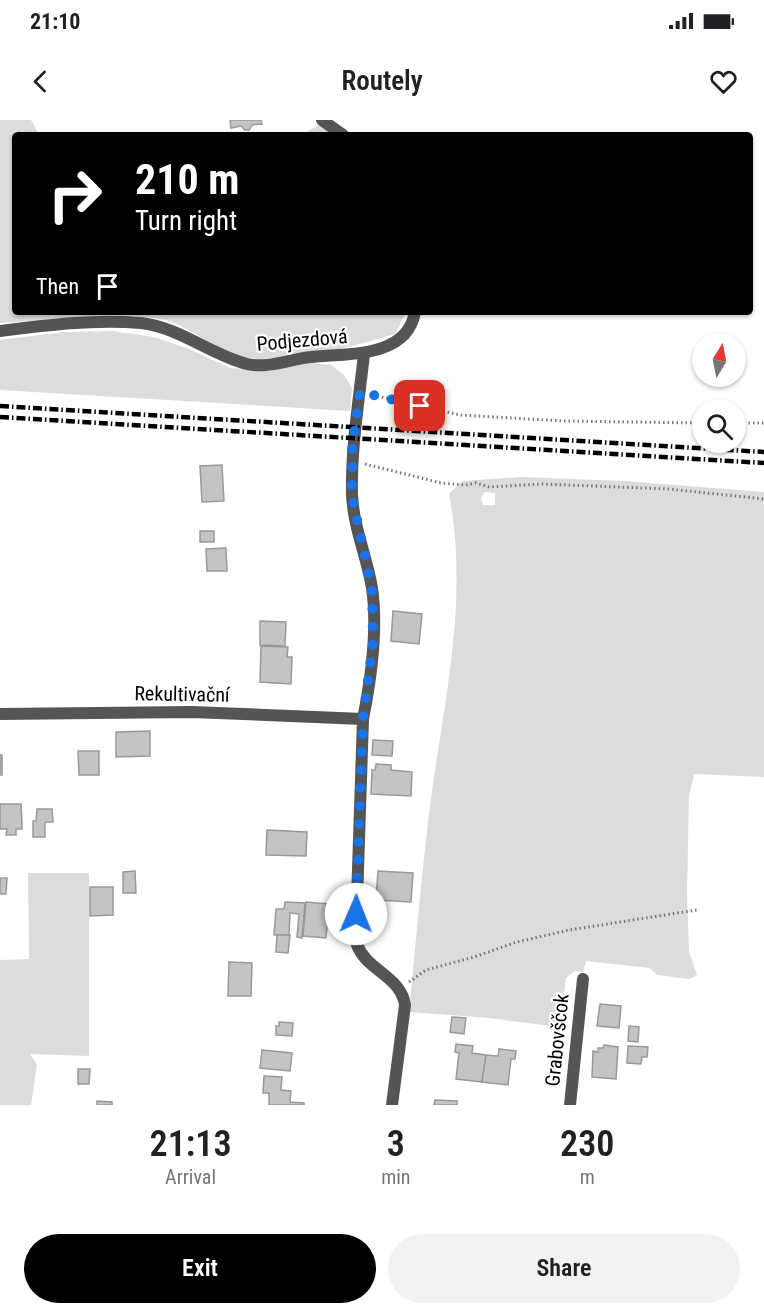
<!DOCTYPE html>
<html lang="en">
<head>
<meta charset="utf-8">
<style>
  body { margin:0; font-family:"Roboto Condensed",sans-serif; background:#f2f2f2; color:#202124; height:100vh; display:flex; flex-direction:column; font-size:22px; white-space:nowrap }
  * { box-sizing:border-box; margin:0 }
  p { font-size:20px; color:#757577 }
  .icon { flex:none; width:33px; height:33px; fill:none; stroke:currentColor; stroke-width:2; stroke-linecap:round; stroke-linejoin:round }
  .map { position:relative; height:985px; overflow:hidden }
  .drawer { display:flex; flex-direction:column; background:#fff; flex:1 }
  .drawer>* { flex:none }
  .hud { position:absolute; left:12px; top:12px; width:741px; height:183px; border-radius:6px; box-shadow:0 2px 4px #0004; background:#000; color:#fff; overflow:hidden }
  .needle { width:39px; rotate:10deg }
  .tools { position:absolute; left:692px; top:213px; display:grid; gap:12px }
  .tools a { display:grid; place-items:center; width:54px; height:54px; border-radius:50%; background:#fff; box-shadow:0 2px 4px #0004; font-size:30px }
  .pin { position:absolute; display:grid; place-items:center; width:51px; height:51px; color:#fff; margin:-26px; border-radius:12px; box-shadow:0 3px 9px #0006 }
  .me { position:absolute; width:66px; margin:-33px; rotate:1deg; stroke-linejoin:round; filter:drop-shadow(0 0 4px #0008) }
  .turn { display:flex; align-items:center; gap:21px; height:126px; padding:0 24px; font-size:27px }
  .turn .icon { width:78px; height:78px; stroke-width:2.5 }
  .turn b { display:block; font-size:42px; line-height:51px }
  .then { display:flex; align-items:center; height:57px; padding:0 24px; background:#0003; gap:12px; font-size:22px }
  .eta { display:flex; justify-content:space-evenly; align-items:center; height:102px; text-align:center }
  .eta b { font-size:36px; font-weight:600; line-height:42px }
  .action { display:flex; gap:12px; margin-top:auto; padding:12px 24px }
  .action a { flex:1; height:69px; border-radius:36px; background:#000; color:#fff; font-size:24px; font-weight:600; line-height:69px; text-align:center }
  .action a+a { background:#f2f2f2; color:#202124 }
  .status { display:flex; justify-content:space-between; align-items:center; height:42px; padding:0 30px; background:#fff; direction:ltr }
  .status svg { height:16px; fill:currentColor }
  header { display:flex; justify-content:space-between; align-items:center; height:78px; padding:0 24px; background:#fff; font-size:27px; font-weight:600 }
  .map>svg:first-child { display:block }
  .green { fill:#dcdcdc; fill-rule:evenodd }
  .building { fill:#c4c4c4; stroke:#999; stroke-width:1.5 }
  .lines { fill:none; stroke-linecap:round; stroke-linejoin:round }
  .path { stroke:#777; stroke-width:3; stroke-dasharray:1.5 3; stroke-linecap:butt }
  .minor { stroke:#555; stroke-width:12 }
  .rail { stroke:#000; stroke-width:4.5; stroke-dasharray:9 3 1.5 3; stroke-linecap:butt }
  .route { stroke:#1a73e8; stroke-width:10; stroke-dasharray:0 18 }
  .labels { text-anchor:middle; stroke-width:4.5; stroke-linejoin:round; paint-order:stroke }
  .street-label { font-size:20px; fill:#000; stroke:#fff }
</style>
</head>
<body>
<div class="status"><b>21:10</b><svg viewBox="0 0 49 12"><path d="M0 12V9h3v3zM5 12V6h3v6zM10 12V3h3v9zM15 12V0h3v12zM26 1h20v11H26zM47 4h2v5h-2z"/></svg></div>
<header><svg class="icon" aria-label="back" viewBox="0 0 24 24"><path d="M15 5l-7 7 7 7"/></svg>Routely<svg class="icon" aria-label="heart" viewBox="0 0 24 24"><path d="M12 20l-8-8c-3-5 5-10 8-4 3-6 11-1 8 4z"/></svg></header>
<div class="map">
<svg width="764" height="985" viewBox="0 0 764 985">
  <rect width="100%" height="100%" fill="#fff"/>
  <g class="green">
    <path d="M0 0H31L39 15H15V192H406L395 214C355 226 272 250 234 235 213 227 184 204 164 200 113 189 52 200 0 203Z"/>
    <polygon points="321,4 337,15 301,15"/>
    <polygon points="112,211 154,217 189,229 230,248 269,251 311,243 331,245 344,255 352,268 350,291 0,270 0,220 64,212"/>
    <path d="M521 357 625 361 764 372V657L694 654 689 676 687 772 689 831 697 855 690 859 657 855 650 848 586 841 583 852 575 851 566 858 559 907 489 898 409 892C416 821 422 749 431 678 445 577 469 476 449 374L462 361ZM484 372 495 373V385H483L481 378Z"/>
    <polygon points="28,753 89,753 89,936 30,934 37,945 31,985 0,985 0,840 29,839"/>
  </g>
  <g class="building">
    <polygon points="230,0 261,0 262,4 252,5 249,10 245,10 241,6 231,8"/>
    <polygon points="222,345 224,381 202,382 200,346"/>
    <rect x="200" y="411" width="14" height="11"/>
    <polygon points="226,428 227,451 207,451 206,429"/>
    <polygon points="393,491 422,494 419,524 391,521"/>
    <polygon points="260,501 286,502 285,526 260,525"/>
    <polygon points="261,526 288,527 287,537 292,537 291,564 260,562"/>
    <polygon points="150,611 150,636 116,637 116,612"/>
    <polygon points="373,620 393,621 392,636 372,635"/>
    <polygon points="78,631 99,631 99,655 79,655"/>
    <rect x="0" y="635" width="2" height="20"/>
    <polygon points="376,644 391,645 391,650 412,652 411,676 371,674 372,650 375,650"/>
    <polygon points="0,684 21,684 22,705 22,709 16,709 16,715 6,715 7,709 0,709"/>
    <polygon points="37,689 52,689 53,702 45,702 45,717 33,717 33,701 36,701"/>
    <polygon points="267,710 307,712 306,736 266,735"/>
    <polygon points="135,751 136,773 123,773 123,752"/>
    <polygon points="378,751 413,753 411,782 376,780"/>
    <polygon points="0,758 7,758 6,774 0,774"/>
    <polygon points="90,767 113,767 113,795 90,796"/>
    <polygon points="285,782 305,783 302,818 297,817 299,794 290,793 289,815 274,815 276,789 284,789"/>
    <polygon points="306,782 329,784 326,818 303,816"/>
    <polygon points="277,815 290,815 288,833 276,832"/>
    <polygon points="229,842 252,843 251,876 228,876"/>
    <polygon points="600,884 621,886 619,908 597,906"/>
    <polygon points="452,897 466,898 464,914 450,912"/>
    <polygon points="279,902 293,903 292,916 276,915 276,906 279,906"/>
    <polygon points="629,906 639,907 638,922 628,921"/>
    <polygon points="456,924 473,926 472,933 486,935 482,962 456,959 459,933 455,932"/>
    <polygon points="604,925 618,927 616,959 592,957 593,931 598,932 598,928 603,928"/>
    <polygon points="628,926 648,927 647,937 642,937 641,944 627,943"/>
    <polygon points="499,929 516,931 515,939 511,939 508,965 482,962 486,935 498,936"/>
    <polygon points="262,930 292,933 290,951 260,948"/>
    <polygon points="78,949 90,949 89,964 78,964"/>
    <polygon points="264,956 282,957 281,970 291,971 290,982 304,983 304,985 269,985 269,973 263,973"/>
    <polygon points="435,980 457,981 457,985 434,985"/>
    <polygon points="97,981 112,982 112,985 97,985"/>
  </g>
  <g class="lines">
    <g class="path">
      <polyline points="373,275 460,295 565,301 702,303"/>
      <polyline points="735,303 764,303"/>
      <polyline points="365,344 441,363 466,365 476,363 489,367 542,364 669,369 764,379"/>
      <polyline points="409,862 426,850 474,837 517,822 569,810 697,790"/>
    </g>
    <g class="minor">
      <polyline points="322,0 343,15"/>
      <path d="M0 211C47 205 94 199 141 203 179 207 211 235 247 244 267 249 291 239 311 237 345 233 407 239 415 192"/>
      <path d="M364 234C359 281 351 327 352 374 353 406 367 437 372 468 378 509 371 559 363 599L356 810C356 815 356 821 357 825 367 851 401 856 405 885L392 985"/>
      <polyline points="0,594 192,592 363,599"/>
      <polyline points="570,985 583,859"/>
    </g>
    <g class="rail">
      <polyline points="0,286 764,332"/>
      <polyline points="0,297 764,343"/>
    </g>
  </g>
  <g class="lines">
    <polyline class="route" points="356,794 363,599 373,522 372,469 352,376 352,329 360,272 420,286"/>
  </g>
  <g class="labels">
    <g class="street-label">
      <text transform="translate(302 220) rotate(-5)" y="7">Podjezdová</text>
      <text transform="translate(182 574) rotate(1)" y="7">Rekultivační</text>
      <text transform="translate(557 920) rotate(-84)" y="7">Grabovščok</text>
    </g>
  </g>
</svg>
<div class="tools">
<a><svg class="needle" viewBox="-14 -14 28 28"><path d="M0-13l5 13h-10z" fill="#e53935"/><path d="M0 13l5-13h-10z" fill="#757577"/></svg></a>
<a><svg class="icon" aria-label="search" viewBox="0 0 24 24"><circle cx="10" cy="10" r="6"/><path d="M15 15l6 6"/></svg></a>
</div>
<div class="pin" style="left:420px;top:286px;background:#d93025"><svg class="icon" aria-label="arrive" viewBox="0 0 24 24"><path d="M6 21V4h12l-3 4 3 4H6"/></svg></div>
<svg class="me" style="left:356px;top:794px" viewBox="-20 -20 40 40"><circle r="19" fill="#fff"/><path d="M0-13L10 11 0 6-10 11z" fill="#1a73e8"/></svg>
<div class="hud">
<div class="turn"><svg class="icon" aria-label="right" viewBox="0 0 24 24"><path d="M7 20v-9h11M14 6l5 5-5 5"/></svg><div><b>210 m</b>Turn right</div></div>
<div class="then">Then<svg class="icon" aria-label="arrive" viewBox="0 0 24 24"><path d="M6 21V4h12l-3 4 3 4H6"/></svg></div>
</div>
</div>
<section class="drawer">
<div class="eta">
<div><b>21:13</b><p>Arrival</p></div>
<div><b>3</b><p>min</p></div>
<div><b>230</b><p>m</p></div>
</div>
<div class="action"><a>Exit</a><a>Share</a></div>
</section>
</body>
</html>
